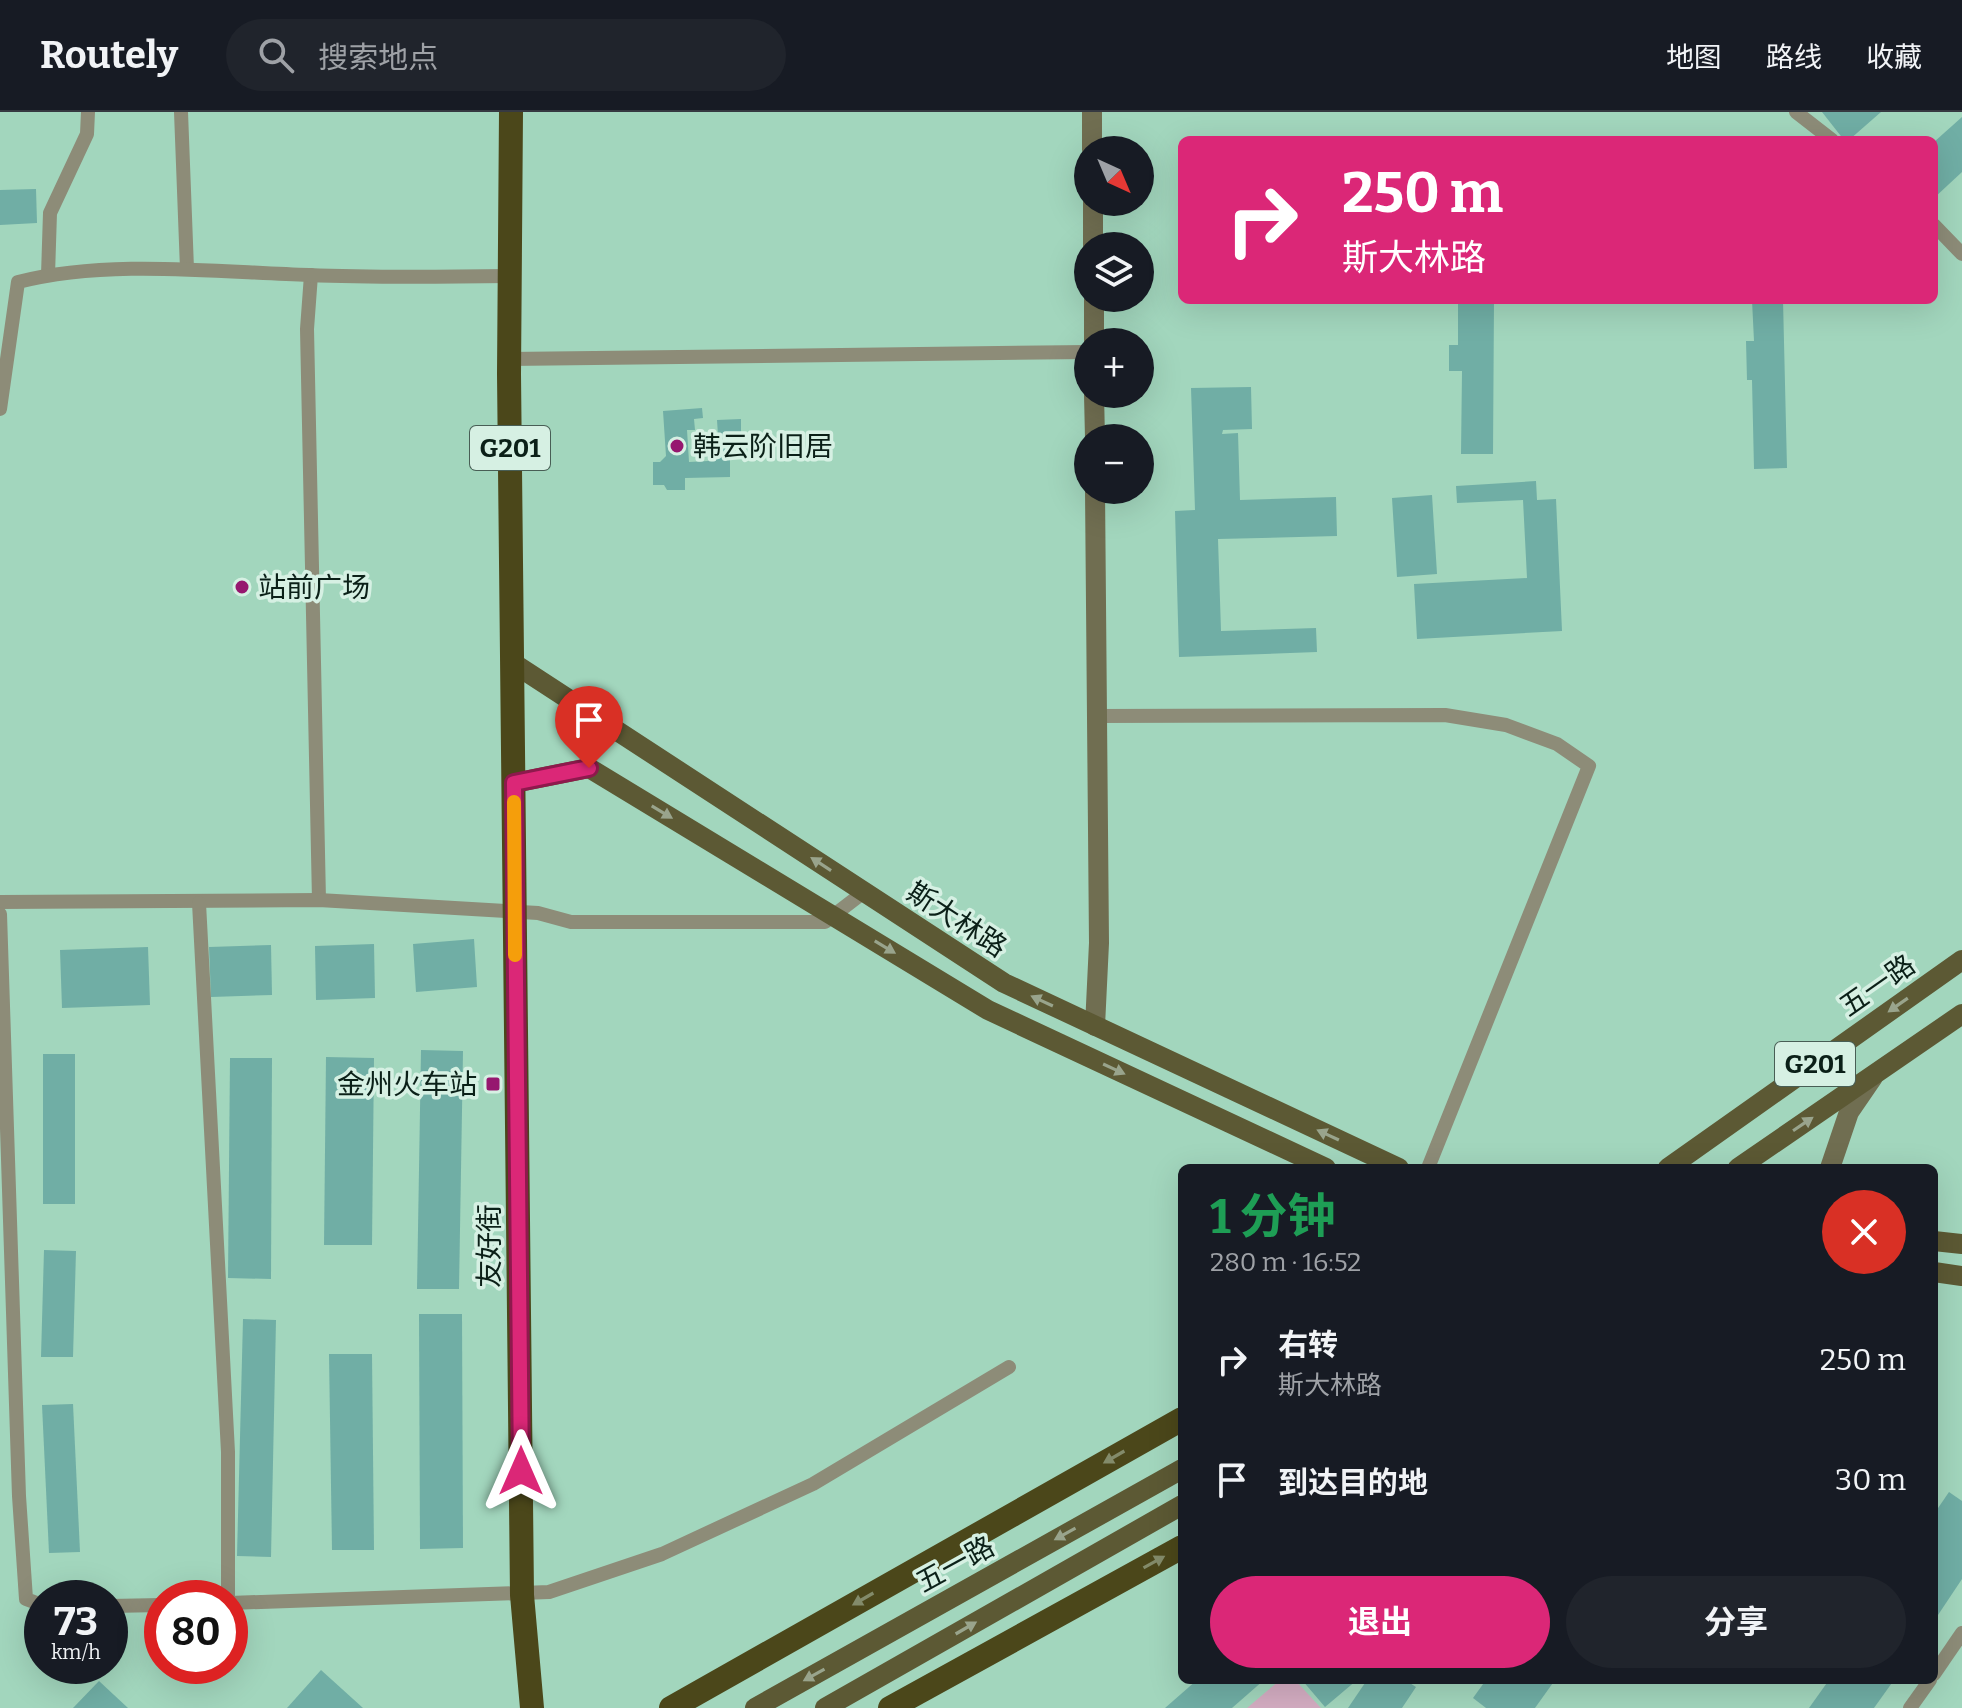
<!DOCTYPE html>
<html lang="zh">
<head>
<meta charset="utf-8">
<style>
  body { margin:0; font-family:Bitter,"Noto Sans SC",serif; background:#20242c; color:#f1f3f6; height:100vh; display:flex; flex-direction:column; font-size:30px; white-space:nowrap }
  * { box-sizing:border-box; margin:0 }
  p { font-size:26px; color:#9ea1a6 }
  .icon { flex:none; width:44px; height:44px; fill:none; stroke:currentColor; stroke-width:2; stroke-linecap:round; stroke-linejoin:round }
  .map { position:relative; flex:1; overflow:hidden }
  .panel { position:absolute; left:1178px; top:1052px; width:760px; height:520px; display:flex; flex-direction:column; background:#171b24; border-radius:12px; box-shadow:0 8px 32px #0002 }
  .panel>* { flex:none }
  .top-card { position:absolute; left:1178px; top:24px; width:760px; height:168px; border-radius:12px; box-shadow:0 8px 32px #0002; background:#db2777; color:#fff; overflow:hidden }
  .needle { width:52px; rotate:136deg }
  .buttons { position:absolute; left:1074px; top:24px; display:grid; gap:16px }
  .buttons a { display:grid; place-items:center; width:80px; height:80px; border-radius:50%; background:#171b24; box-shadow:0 8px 32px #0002; font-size:40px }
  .speed { position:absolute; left:24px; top:1468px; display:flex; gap:16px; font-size:40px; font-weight:700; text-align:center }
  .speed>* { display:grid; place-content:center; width:104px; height:104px; border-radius:50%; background:#171b24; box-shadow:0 8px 32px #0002; line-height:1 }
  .speed small { font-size:20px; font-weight:400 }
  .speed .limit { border:12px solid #d22; background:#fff; color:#111 }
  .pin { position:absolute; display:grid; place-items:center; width:68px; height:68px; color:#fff; margin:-82px -34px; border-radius:50% 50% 50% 0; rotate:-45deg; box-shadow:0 0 8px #0007 }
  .pin .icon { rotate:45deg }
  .me { position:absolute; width:88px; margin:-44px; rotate:0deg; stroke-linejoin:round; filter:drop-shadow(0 0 6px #0008) }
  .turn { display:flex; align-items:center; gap:28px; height:168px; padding:0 32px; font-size:36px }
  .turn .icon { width:104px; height:104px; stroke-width:2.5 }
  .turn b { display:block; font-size:56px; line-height:68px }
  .round { display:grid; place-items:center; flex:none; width:84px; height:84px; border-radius:42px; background:#20242c }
  .summary { display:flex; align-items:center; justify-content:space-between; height:136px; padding:0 32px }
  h1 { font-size:48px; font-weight:700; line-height:60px; color:#1e9e55 }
  .primary-button { display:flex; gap:16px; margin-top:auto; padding:16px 32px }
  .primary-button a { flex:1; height:92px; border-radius:48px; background:#db2777; color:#fff; font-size:32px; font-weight:700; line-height:92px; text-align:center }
  .primary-button a+a { background:#20242c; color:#f1f3f6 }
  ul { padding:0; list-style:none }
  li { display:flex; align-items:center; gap:24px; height:120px; padding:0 32px }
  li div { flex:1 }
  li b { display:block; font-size:30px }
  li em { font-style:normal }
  header { display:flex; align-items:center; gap:48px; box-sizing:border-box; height:112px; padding:0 40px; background:#171b24; border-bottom:2px solid #363941 }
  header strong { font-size:38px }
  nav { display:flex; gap:44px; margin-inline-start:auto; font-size:28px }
  .search { width:560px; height:72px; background:#20242c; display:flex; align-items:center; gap:20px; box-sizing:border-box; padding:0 28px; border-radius:44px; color:#9ea1a6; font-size:30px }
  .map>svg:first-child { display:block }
  .green { fill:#d4adc2 }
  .building { fill:#70aea5 }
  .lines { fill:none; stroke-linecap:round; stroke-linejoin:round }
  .street { stroke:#8d8c78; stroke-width:14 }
  .secondary { stroke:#706e51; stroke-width:20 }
  .primary { stroke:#5c5934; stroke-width:20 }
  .highway { stroke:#4b471a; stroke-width:24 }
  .oneway { fill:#99a48c }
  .oneway2 { fill:#838b6a }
  .route-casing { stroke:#8e194d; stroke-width:20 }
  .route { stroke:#db2777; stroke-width:14 }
  .slow { stroke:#f59e0b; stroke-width:14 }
  .poi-dot { fill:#96176f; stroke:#d6f0e3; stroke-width:3 }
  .labels { text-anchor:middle; stroke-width:7; stroke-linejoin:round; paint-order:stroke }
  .shield { fill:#d6f0e3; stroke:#485e55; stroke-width:2 }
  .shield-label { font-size:26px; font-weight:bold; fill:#0b2018 }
  .poi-label { font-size:28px; fill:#0b2018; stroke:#d6f0e3; text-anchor:start }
  .street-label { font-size:28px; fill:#0b2018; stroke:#d6f0e3 }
</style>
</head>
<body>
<header>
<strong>Routely</strong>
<div class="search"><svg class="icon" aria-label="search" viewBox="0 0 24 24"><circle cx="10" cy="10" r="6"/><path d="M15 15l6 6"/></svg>搜索地点</div>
<nav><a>地图</a><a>路线</a><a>收藏</a></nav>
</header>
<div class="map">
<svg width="1962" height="1596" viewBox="0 0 1962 1596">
  <rect width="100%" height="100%" fill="#a2d6bd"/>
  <polygon class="green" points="1280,1568 1295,1568 1321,1596 1247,1596"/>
  <g class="building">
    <polygon points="1822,0 1881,0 1849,28 1844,28"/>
    <polygon points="1962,5 1962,60 1934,86 1934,30"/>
    <polygon points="36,77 37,111 0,113 0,78"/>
    <polygon points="1458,188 1494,188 1493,342 1461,342 1462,259 1449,259 1449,233 1458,233"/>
    <polygon points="1752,188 1783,188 1787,356 1754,357 1752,268 1747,268 1746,229 1754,229"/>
    <polygon points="1251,275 1252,317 1223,318 1222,322 1238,321 1240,388 1336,385 1337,424 1218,427 1221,519 1316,516 1317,540 1179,545 1175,399 1195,398 1191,276"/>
    <polygon points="702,296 703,306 694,307 695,318 687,318 689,350 708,349 707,339 719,338 717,308 741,307 741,330 730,331 730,365 685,366 685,378 667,378 664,373 653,373 653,350 660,350 666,344 663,299"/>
    <polygon points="1536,369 1537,388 1556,387 1562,519 1417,527 1414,472 1527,466 1523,388 1457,391 1456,374"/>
    <polygon points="1432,383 1437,462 1397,465 1392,386"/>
    <polygon points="474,827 477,875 416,880 413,832"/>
    <polygon points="374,832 375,886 316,888 315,834"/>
    <polygon points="271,833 272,883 211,885 209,835"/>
    <polygon points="148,835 150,893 62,896 60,838"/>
    <polygon points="421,938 463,939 459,1177 417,1177"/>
    <rect x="43" y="942" width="32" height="150"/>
    <polygon points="326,945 374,946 372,1133 324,1133"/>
    <polygon points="230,946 272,946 271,1167 228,1166"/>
    <polygon points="44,1138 76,1139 73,1245 41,1245"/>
    <polygon points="419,1202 462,1202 463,1436 420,1437"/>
    <polygon points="243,1207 276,1208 271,1445 237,1444"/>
    <polygon points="329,1242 372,1242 374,1438 332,1438"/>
    <polygon points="73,1292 80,1440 49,1441 42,1293"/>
    <polygon points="1949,1380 1962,1389 1962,1467 1934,1509 1934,1402"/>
    <polygon points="321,1558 363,1596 287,1596"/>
    <polygon points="1197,1568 1264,1568 1232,1596 1165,1596"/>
    <polygon points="1302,1568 1357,1568 1325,1595"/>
    <polygon points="1367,1568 1405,1568 1416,1575 1402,1596 1348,1596"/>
    <polygon points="1486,1568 1555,1568 1535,1596 1486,1596 1473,1586"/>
    <polygon points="1829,1568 1894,1568 1874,1596 1809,1596"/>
    <polygon points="99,1569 128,1596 73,1596"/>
  </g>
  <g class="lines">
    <g class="street">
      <polyline points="181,0 187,157"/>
      <polyline points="1796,0 1832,28"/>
      <polyline points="1934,113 1962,142"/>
      <polyline points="48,163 50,101 87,22 88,0"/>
      <polyline points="311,163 307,217 319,788"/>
      <polyline points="509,247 1088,240"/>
      <path d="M0 297 18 170C109 147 215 160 309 163 375 166 443 165 510 164"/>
      <polyline points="1097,604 1445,603 1506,613 1557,632 1589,654 1428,1056"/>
      <polyline points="0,790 319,788 538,801 571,810 825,810 864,780"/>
      <polyline points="199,791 228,1340 228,1486"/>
      <polyline points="0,802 19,1384 26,1487 42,1493"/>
      <polyline points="230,1491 549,1480 662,1442 813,1372 1009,1255"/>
      <polyline points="110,1494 162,1493"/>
      <polyline points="1934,1562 1962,1521"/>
      <polyline points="1910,1596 1930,1568"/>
    </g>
    <g class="secondary">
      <polyline points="1092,0 1092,38"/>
      <polyline points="1093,90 1093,134"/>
      <polyline points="1094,186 1094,230"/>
      <polyline points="1094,282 1095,326"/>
      <polyline points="1095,914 1099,831 1095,378"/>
      <polyline points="1830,1056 1849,1000 1873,965"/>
    </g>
    <g class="primary">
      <polyline points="513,551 1004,871 1399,1056"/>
      <polyline points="514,671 589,656 988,898 1326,1056"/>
      <polyline points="1668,1056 1962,848"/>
      <polyline points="1738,1056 1962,902"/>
      <polyline points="1934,1129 1962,1132"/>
      <polyline points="1934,1160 1962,1164"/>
      <polyline points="755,1596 1182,1357"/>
      <polyline points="825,1596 1182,1393"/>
    </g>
    <g class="highway">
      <polyline points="511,0 509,262 522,1483 532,1596"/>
      <polyline points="671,1596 1182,1307"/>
      <polyline points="890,1596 1182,1435"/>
    </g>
  </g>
  <defs><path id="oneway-solid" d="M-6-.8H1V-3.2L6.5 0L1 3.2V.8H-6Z" transform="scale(2)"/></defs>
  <g class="oneway">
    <use href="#oneway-solid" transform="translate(662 700) rotate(31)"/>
    <use href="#oneway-solid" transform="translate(821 752) rotate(-147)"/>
    <use href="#oneway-solid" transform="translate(885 835) rotate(31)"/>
    <use href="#oneway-solid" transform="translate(1042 889) rotate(-155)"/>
    <use href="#oneway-solid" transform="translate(1898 893) rotate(145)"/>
    <use href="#oneway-solid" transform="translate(1114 957) rotate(25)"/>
    <use href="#oneway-solid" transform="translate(1803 1012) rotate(-34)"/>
    <use href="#oneway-solid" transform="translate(1328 1023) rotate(-155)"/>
    <use href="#oneway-solid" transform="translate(1065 1422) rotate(151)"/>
    <use href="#oneway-solid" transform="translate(966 1516) rotate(-30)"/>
    <use href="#oneway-solid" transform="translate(814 1563) rotate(151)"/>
  </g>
  <g class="oneway2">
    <use href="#oneway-solid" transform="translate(1114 1345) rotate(150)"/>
    <use href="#oneway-solid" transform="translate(1154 1450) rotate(-29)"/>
    <use href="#oneway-solid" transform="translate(863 1487) rotate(150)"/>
  </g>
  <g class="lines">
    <g class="route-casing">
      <polyline id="route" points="521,1359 514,671 589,656"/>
    </g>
    <use href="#route" class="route"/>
    <polyline class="slow" points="514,690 515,843"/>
  </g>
  <g class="poi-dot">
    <circle cx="677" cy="334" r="8"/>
    <circle cx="242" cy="475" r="8"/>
    <rect x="485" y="964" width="16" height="16" rx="4"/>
  </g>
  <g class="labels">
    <g class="shield">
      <rect x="470" y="314" width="80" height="44" rx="6"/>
      <rect x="1775" y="930" width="80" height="44" rx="6"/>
    </g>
    <g class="shield-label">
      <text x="510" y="345">G201</text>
      <text x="1815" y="961">G201</text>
    </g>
    <g class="poi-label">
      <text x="693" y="344">韩云阶旧居</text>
      <text x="258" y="485">站前广场</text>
      <text x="477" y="982" text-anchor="end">金州火车站</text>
    </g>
    <g class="street-label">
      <text transform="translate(957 807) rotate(33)" y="10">斯大林路</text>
      <text transform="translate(1877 873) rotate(-35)" y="10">五一路</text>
      <text transform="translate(489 1134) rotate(-90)" y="10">友好街</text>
      <text transform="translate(955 1452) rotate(-29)" y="10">五一路</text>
    </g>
  </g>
</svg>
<div class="buttons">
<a><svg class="needle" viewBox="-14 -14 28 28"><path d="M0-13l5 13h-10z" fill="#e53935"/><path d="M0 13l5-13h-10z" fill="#9ea1a6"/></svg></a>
<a><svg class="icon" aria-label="layers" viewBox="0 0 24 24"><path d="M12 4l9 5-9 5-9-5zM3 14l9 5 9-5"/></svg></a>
<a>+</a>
<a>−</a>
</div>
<div class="speed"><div>73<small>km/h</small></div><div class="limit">80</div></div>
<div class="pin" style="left:589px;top:656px;background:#d93025"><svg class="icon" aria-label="arrive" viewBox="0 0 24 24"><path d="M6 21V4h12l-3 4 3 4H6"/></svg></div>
<svg class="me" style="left:521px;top:1359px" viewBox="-20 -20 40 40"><path d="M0-17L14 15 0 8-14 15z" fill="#db2777" stroke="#fff" stroke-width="4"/></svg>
<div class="top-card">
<div class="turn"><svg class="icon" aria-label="right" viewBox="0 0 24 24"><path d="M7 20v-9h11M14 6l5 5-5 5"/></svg><div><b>250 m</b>斯大林路</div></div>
</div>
<section class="panel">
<div class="summary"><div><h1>1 分钟</h1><p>280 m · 16:52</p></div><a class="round" style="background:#d93025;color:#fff"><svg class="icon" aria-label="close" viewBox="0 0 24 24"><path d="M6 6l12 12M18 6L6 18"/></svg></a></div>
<ul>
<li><svg class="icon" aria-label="right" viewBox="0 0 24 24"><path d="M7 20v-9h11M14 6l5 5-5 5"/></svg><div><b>右转</b><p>斯大林路</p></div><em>250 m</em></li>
<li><svg class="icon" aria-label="arrive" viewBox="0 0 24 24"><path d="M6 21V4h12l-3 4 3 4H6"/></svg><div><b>到达目的地</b></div><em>30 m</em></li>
</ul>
<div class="primary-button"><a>退出</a><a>分享</a></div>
</section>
</div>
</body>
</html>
